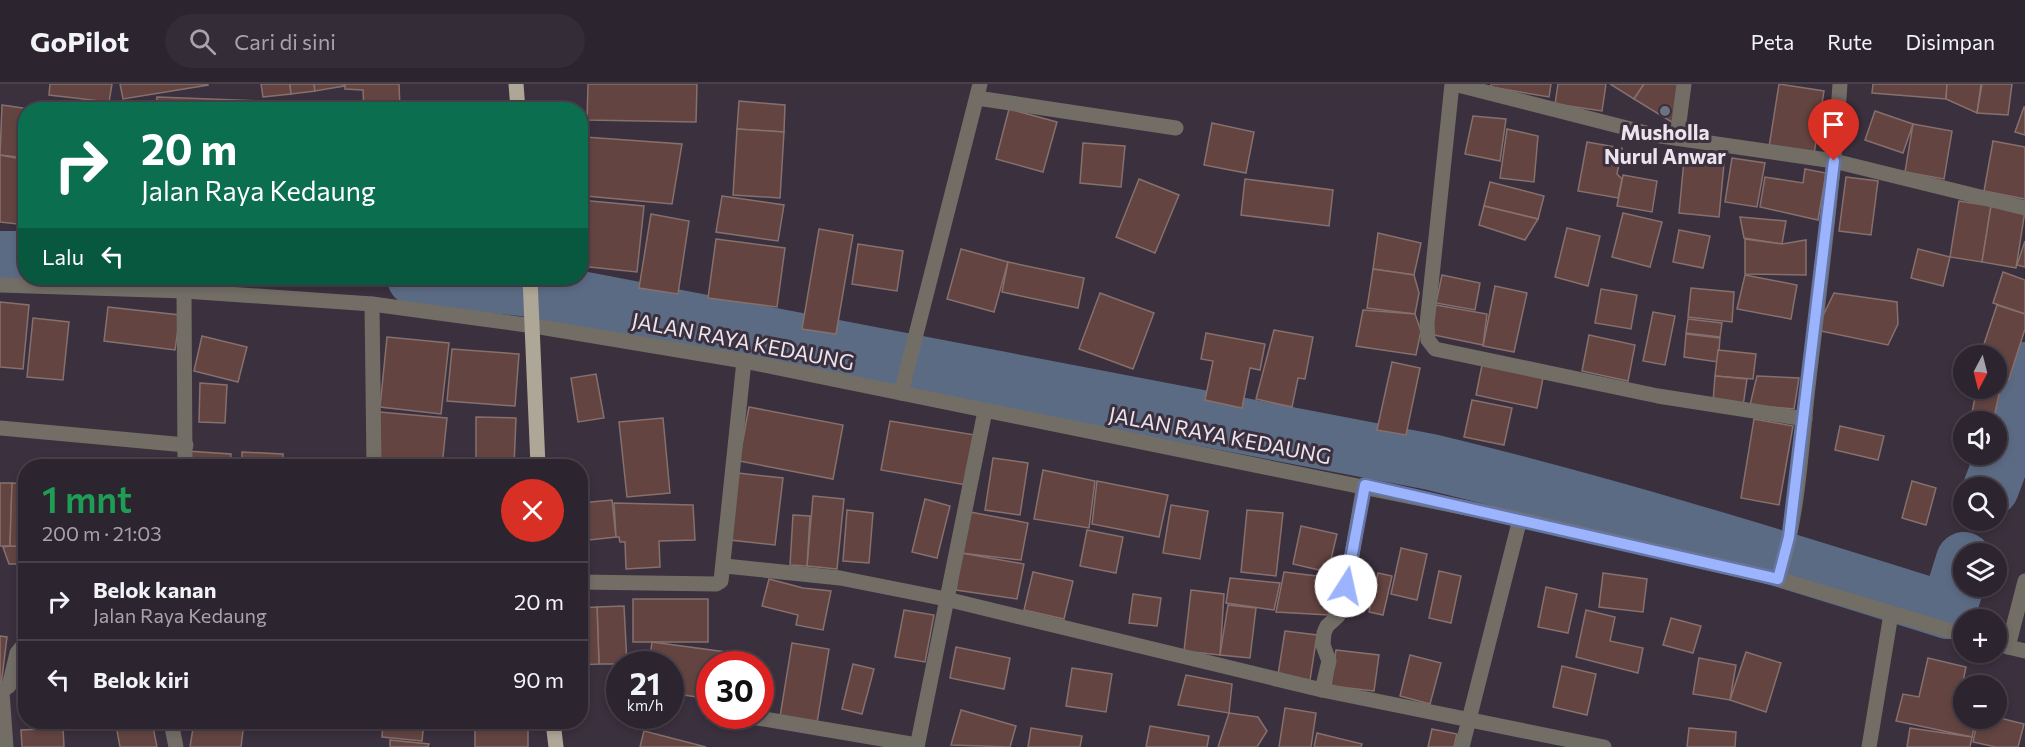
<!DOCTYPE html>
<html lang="id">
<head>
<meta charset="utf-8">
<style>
  body { margin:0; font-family:Commissioner,sans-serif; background:#342c36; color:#f1f3f6; height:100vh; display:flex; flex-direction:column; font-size:22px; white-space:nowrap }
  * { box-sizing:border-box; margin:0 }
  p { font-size:20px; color:#a6a4aa }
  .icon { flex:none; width:33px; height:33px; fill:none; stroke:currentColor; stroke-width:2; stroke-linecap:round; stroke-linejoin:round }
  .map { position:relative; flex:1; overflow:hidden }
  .side { position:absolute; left:18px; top:375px; width:570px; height:270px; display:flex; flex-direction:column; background:#2c242e; border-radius:24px; box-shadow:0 3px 9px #0003,0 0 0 2px #48414a }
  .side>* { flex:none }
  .guide { position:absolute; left:18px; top:18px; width:570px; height:183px; border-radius:24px; box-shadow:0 3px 9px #0003,0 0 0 2px #48414a; background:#0b6e4f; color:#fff; overflow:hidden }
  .needle { width:39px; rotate:187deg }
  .tools { position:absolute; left:1953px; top:261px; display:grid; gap:12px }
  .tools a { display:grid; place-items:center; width:54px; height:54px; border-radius:50%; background:#2c242e; box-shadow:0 3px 9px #0003,0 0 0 2px #48414a; font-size:30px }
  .speed { position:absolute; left:606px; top:567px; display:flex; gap:12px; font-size:30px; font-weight:700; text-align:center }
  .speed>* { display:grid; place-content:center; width:78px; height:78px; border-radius:50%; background:#2c242e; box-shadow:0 3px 9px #0003,0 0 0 2px #48414a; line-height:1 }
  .speed small { font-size:15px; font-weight:400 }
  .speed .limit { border:9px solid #d22; background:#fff; color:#111 }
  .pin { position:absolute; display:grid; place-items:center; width:51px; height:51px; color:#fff; margin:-62px -26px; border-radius:50% 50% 50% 0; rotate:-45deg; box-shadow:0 0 6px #0007 }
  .pin .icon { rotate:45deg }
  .me { position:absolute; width:66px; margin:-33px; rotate:10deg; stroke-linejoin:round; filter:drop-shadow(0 0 4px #0008) }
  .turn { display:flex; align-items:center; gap:21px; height:126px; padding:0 24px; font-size:27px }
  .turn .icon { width:78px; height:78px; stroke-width:2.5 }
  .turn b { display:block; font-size:42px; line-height:51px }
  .then { display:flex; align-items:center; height:57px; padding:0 24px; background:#0003; gap:12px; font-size:22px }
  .round { display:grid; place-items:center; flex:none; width:63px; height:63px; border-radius:32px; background:#342c36 }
  .headline { display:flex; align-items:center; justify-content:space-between; height:102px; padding:0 24px }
  h1 { font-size:36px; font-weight:600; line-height:45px; color:#1e9e55 }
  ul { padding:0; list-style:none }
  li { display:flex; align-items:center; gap:18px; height:78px; padding:0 24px; border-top:2px solid #48414a }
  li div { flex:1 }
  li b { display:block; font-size:22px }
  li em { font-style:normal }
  header { display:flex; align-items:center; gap:36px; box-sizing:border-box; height:84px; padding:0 30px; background:#2c242e; border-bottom:2px solid #48414a }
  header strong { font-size:28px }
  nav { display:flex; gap:33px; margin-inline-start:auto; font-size:21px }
  .search { width:420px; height:54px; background:#342c36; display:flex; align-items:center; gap:15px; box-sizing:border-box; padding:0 21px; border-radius:33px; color:#a6a4aa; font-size:22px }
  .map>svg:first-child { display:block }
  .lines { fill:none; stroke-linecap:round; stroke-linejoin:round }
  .river { stroke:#5c6b84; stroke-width:56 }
  .building { fill:#634441; stroke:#86706e; stroke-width:1.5 }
  .minor { stroke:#726e66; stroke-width:15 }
  .tertiary { stroke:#726e66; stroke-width:15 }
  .primary { stroke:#aea696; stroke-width:15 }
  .route-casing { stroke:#6575a4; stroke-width:15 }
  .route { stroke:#9cb4fd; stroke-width:10 }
  .worship-dot { fill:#6b7280; stroke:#3b303e; stroke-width:2 }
  .labels { text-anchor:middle; stroke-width:6; stroke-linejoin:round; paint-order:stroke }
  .poi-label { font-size:21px; font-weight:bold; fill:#ebe4ed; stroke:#3b303e }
  .street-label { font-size:21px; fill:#ebe4ed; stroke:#3b303e }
</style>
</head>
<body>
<header>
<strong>GoPilot</strong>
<div class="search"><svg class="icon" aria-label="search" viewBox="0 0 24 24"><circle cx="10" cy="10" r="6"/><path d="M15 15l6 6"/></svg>Cari di sini</div>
<nav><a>Peta</a><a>Rute</a><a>Disimpan</a></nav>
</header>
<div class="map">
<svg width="2025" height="663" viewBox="0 0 2025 663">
  <rect width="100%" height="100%" fill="#3b303e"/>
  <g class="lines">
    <g class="river">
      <polyline points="0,175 26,175"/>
      <path d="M415 194 523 204 1431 378C1605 420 1777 473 1948 527L1964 476"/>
      <polyline points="1991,404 2004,369 2025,286"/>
    </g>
  </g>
  <g class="building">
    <polygon points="50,0 112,0 109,18 49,11"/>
    <polygon points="120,0 208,0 208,1 123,15"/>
    <polygon points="261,0 290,0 291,10 263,13"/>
    <polygon points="290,0 314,0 315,7 291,10"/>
    <polygon points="314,0 344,0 344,2 315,7"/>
    <polygon points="345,0 399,0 400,24 364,25 363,6 345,5"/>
    <polygon points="588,0 697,0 696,38 587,36"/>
    <polygon points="1491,0 1551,0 1549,13 1491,3"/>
    <polygon points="1558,0 1606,0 1602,27 1555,20"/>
    <polygon points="1610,0 1644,0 1634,15"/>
    <polygon points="1644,0 1679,0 1675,40 1634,15"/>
    <polygon points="1779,0 1824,7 1814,70 1769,63"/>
    <polygon points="1873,0 1947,0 1946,15 1872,9"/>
    <polygon points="1947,0 1981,0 1977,29 1946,15"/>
    <polygon points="1982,0 2012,0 2008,31 1977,29"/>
    <polygon points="157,13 317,19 316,26 156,26"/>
    <polygon points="739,17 785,21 784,48 737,45"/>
    <polygon points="2,21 37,26 26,26 26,74 0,71"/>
    <polygon points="2024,23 2025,23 2025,51 2015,48"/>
    <polygon points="1009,25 1057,38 1043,88 996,75"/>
    <polygon points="1875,27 1913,40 1903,69 1865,56"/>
    <polygon points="1473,32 1506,35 1500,77 1465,70"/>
    <polygon points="1212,39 1254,48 1246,89 1204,81"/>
    <polygon points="1913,40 1952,47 1944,95 1905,88"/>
    <polygon points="737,45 784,48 780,114 733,111"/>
    <polygon points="1507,45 1538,52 1534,98 1500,94"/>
    <polygon points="585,53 682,60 672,120 586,112"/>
    <polygon points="1993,57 2025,63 2025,115 1984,107"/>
    <polygon points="1587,58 1622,64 1617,90 1622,95 1618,114 1578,107"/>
    <polygon points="1083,59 1125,62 1121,103 1080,99"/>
    <polygon points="0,71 26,76 26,141 0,138"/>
    <polygon points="1732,74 1765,79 1757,123 1725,118"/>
    <polygon points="1684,76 1724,80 1719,133 1679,129"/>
    <polygon points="1805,85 1826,89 1818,136 1760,123 1765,93 1803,99"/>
    <polygon points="1623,91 1657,97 1652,128 1617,122"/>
    <polygon points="1846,93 1878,97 1871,151 1839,147"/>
    <polygon points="1139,95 1179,111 1155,169 1116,153"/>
    <polygon points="1245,95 1333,106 1329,142 1241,131"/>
    <polygon points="1490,98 1544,112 1538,135 1484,122"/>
    <polygon points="722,112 784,121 778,157 716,148"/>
    <polygon points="580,116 644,122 637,188 580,182"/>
    <polygon points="1959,117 1991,122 1982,178 1950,173"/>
    <polygon points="1484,122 1538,135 1525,156 1479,141"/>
    <polygon points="1991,122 2025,127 2016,184 1982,178"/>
    <polygon points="1623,129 1662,138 1650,183 1612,173"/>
    <polygon points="651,130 689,137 678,210 639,204"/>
    <polygon points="1740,133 1786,137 1782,160 1744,154"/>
    <polygon points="1567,144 1600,152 1588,202 1555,193"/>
    <polygon points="819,145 853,151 836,250 802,245"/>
    <polygon points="1679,146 1710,152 1703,184 1673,178"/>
    <polygon points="1378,149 1421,159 1414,191 1373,185"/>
    <polygon points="716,155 785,164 777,223 708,214"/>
    <polygon points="1745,155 1782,160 1806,156 1806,191 1745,190"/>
    <polygon points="2025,157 2025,183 2017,181"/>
    <polygon points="858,160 903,167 897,207 852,200"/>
    <polygon points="961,165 1008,178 994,228 947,215"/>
    <polygon points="1918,165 1950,173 1943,202 1911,194"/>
    <polygon points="1008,178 1084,194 1078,224 1002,208"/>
    <polygon points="1373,185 1414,191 1419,209 1415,230 1367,224"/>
    <polygon points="2003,188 2025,196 2025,230 1993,219"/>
    <polygon points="1442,191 1480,199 1475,226 1436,219"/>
    <polygon points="1745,191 1797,201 1791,235 1737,225"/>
    <polygon points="1495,202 1527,209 1514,268 1483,262"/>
    <polygon points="1691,204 1734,208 1732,238 1688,233"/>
    <polygon points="1601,205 1637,211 1631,245 1595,239"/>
    <polygon points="1100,209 1154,229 1133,285 1079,265"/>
    <polygon points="1834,209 1897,218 1898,240 1888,261 1816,246"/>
    <polygon points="0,218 29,221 23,285 0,283"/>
    <polygon points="1436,221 1487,230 1483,261 1429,250"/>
    <polygon points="1997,221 2025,230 2025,245 2009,295 1996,291 1996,272 1980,272"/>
    <polygon points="108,223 180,231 175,266 104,257"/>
    <polygon points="1363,226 1415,230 1421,247 1416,271 1356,262"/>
    <polygon points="1653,228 1675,232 1665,281 1643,277"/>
    <polygon points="33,234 69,238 63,296 27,293"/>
    <polygon points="1688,235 1722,239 1720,253 1686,249"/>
    <polygon points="1274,246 1313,253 1305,295 1298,294 1292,323 1256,315"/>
    <polygon points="1206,249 1265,260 1260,286 1250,284 1242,324 1205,316 1213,277 1201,275"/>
    <polygon points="1686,250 1720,254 1718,278 1684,273"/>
    <polygon points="1589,251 1635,261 1628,297 1582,287"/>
    <polygon points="202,252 247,263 238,298 194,287"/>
    <polygon points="387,253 449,259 441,330 380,323"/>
    <polygon points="452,265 519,270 515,322 447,317"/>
    <polygon points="1718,266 1756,270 1753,295 1715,292"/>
    <polygon points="1392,278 1420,284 1406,351 1377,346"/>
    <polygon points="1482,281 1543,294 1537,324 1476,311"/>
    <polygon points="596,290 604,334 578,338 571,294"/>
    <polygon points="1715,292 1747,295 1743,322 1713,318"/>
    <polygon points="1757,292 1799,294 1794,325 1750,321"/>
    <polygon points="200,299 227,301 225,339 199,338"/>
    <polygon points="1996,300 2001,301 1993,338 1970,338 1977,304 1996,304"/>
    <polygon points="1472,316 1512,324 1504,361 1464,353"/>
    <polygon points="749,323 843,341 833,395 739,377"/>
    <polygon points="379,328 447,334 442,382 374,376"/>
    <polygon points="476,333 516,334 514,382 476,382"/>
    <polygon points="663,334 670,409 627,413 619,338"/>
    <polygon points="1754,335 1793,342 1779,421 1741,414"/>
    <polygon points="890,337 975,351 966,401 881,386"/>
    <polygon points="1840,342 1884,352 1878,376 1835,366"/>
    <polygon points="1964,351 1964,370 1994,370 1991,379 1959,369"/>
    <polygon points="187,367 231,370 230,382 187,382"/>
    <polygon points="242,368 283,370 283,382 242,382"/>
    <polygon points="993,374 1028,379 1020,431 985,426"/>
    <polygon points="1043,386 1095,397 1089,444 1034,435"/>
    <polygon points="738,389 783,394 775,461 730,456"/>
    <polygon points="1097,397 1168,411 1159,453 1092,440"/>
    <polygon points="1912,397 1936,404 1926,441 1902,434"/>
    <polygon points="0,399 12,399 10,462 0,462"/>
    <polygon points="12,399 26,400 26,463 10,462"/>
    <polygon points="813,412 844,415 837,485 807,482"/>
    <polygon points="925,415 950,422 937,474 912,468"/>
    <polygon points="612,416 616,453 580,457 580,419"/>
    <polygon points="614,419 693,421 695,456 659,457 660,483 626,485 625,458 620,458 619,453 616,453"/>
    <polygon points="1171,421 1208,427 1200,475 1163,469"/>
    <polygon points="847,426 873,429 869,479 843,477"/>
    <polygon points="1247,426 1283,429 1276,492 1241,488"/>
    <polygon points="970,428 1028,439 1021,476 961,469"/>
    <polygon points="793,431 810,432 807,482 790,481"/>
    <polygon points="1301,442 1337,450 1328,488 1293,480"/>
    <polygon points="1087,446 1123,453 1116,489 1080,482"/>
    <polygon points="10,462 26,463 26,480 9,480 3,463"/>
    <polygon points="1401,464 1427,470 1417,516 1391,510"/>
    <polygon points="961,469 1024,480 1017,515 956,506"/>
    <polygon points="1439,487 1461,492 1451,539 1429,534"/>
    <polygon points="1033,488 1073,497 1064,535 1024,526"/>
    <polygon points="1284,488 1333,494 1329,531 1276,528"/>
    <polygon points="1378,489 1392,492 1383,531 1369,528"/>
    <polygon points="1603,489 1647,495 1643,528 1599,523"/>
    <polygon points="1230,494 1280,499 1274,526 1226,519"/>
    <polygon points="769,495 803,504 831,507 823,546 796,541 798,531 762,522"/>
    <polygon points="1546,503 1577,510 1568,549 1538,543"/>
    <polygon points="1191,506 1224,510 1220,571 1184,567"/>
    <polygon points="1133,510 1161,514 1157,542 1129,539"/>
    <rect x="633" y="515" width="75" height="43"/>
    <polygon points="1228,521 1256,524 1250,574 1220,571"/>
    <polygon points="624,522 627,580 599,580 597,523"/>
    <polygon points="597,523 599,580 580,581 580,524"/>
    <polygon points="904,526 934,531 925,578 895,573"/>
    <polygon points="1586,526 1615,533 1610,557 1643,564 1638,589 1576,573"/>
    <polygon points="1671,534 1701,542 1693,569 1663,561"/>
    <polygon points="1285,547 1317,551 1310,596 1278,591"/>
    <polygon points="0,552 7,553 1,602 0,602"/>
    <polygon points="652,558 741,570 739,580 710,580 710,615 670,609 670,580 649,580"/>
    <polygon points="792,559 829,565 817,639 780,633"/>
    <polygon points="956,563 1010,574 1004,605 950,594"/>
    <polygon points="1336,566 1379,571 1374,607 1331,602"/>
    <polygon points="1746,568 1781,579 1766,628 1730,616"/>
    <polygon points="1410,571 1441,579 1430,620 1400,612"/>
    <polygon points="1699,574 1736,581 1730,616 1693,610"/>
    <polygon points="1928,574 1966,583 1958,622 1964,623 1964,634 1976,634 1972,653 1896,637 1903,610 1919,613"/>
    <polygon points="853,580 874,585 862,630 842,625"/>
    <polygon points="1562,582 1596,590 1587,631 1553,623"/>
    <polygon points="1072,584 1112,590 1106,628 1066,622"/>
    <polygon points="1186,591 1232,600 1229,629 1178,621"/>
    <polygon points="1285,624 1316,629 1311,663 1279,663"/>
    <polygon points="961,626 1016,642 1010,663 951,661"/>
    <polygon points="1229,629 1258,633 1267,647 1257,663 1218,663"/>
    <polygon points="1996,633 2024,640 2018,663 1996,663 1973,658 1978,634"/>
    <polygon points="137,638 152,638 157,663 120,663 116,641"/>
    <polygon points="194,638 244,638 241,663 190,663"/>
    <polygon points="383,638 424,638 422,657 382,653"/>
    <rect x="475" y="638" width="53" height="25"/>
    <polygon points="1150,642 1209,652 1207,663 1146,663"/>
    <polygon points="63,644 64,663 22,663 21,646"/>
    <polygon points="1031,644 1082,652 1080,663 1028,663"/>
    <polygon points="1689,644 1736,648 1735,663 1687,663"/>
    <polygon points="1910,644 1972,653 1970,663 1907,663"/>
    <polygon points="1432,645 1457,650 1454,663 1428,663"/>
    <polygon points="644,647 706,663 640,663"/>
    <polygon points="1317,649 1362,660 1361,663 1314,663"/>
    <polygon points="390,656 429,660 428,663 390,663"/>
  </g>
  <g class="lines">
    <g class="minor">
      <polyline points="1452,0 1427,240 1428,256 1435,265 1658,312 1805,335"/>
      <polyline points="1454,0 1654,51 1834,77 2025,124"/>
      <polyline points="977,14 1176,44"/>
      <polyline points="1677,54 1684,0"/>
      <polyline points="184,207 185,382"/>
      <polyline points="372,220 374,382"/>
      <polyline points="901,309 980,0"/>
      <polyline points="0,344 186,361"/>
      <polyline points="725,482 840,494 946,515 1322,606 1604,663"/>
      <path d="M1778 495C1798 435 1801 366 1808 303 1820 202 1833 101 1840 0"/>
      <polyline points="580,498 716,500 721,497 744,277"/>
      <polyline points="2008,563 2025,497"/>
      <polyline points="1322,606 1329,577 1323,561 1324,549 1327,542 1338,532 1343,522 1364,401"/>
      <polyline points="0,608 9,602 17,569 26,558"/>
      <polyline points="2,608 6,663"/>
      <polyline points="746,632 917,661"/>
      <polyline points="171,638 176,663"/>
      <polyline points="917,663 985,327"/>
      <polyline points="1462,663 1520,435"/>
      <polyline points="1869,663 1891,530"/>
    </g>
    <g class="tertiary">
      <polyline points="0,201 184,207 372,220 534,242 744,277 1520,435 1778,495 1964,551"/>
      <polyline points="1996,560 2025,567"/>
    </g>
    <g class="primary">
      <polyline points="516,0 518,26"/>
      <polyline points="530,194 538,382"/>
      <polyline points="553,638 556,663"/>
    </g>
  </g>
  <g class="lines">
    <g class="route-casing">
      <polyline id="route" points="1346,502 1365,401 1778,495 1789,453 1834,77"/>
    </g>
    <use href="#route" class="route"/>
  </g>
  <circle class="worship-dot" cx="1665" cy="27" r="6"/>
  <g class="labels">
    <g class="poi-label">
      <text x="1665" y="56">Musholla<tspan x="1665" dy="24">Nurul Anwar</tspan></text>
    </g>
    <g class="street-label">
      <text transform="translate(743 258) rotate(11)" y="7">JALAN RAYA KEDAUNG</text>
      <text transform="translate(1220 352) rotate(11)" y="7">JALAN RAYA KEDAUNG</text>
    </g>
  </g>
</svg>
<div class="tools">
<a><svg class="needle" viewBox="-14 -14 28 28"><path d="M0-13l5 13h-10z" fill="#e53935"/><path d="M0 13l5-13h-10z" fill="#a6a4aa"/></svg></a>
<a><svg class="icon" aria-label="sound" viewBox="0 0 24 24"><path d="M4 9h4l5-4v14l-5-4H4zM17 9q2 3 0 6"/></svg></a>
<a><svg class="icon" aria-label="search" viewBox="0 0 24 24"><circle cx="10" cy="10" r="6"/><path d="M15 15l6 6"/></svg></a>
<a><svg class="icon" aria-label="layers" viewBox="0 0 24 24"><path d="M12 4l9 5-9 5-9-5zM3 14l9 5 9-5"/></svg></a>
<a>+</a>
<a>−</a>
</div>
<div class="speed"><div>21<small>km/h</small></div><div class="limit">30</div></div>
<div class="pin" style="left:1834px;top:77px;background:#d93025"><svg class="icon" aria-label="arrive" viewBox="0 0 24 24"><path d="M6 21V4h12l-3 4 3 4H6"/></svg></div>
<svg class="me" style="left:1346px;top:502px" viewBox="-20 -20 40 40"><circle r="19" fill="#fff"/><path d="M0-13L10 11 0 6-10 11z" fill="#9cb4fd"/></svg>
<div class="guide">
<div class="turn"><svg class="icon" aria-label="right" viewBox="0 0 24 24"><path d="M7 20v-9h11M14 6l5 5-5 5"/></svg><div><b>20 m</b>Jalan Raya Kedaung</div></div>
<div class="then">Lalu<svg class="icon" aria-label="left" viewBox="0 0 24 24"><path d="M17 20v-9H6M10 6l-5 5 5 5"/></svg></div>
</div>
<section class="side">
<div class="headline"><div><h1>1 mnt</h1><p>200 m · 21:03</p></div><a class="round" style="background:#d93025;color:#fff"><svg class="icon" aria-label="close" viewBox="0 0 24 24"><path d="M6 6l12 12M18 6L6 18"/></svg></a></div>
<ul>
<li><svg class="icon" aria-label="right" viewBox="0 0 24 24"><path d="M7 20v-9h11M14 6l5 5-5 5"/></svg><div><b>Belok kanan</b><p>Jalan Raya Kedaung</p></div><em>20 m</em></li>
<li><svg class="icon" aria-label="left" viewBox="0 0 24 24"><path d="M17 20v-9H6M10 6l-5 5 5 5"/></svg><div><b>Belok kiri</b></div><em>90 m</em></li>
</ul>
</section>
</div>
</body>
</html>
